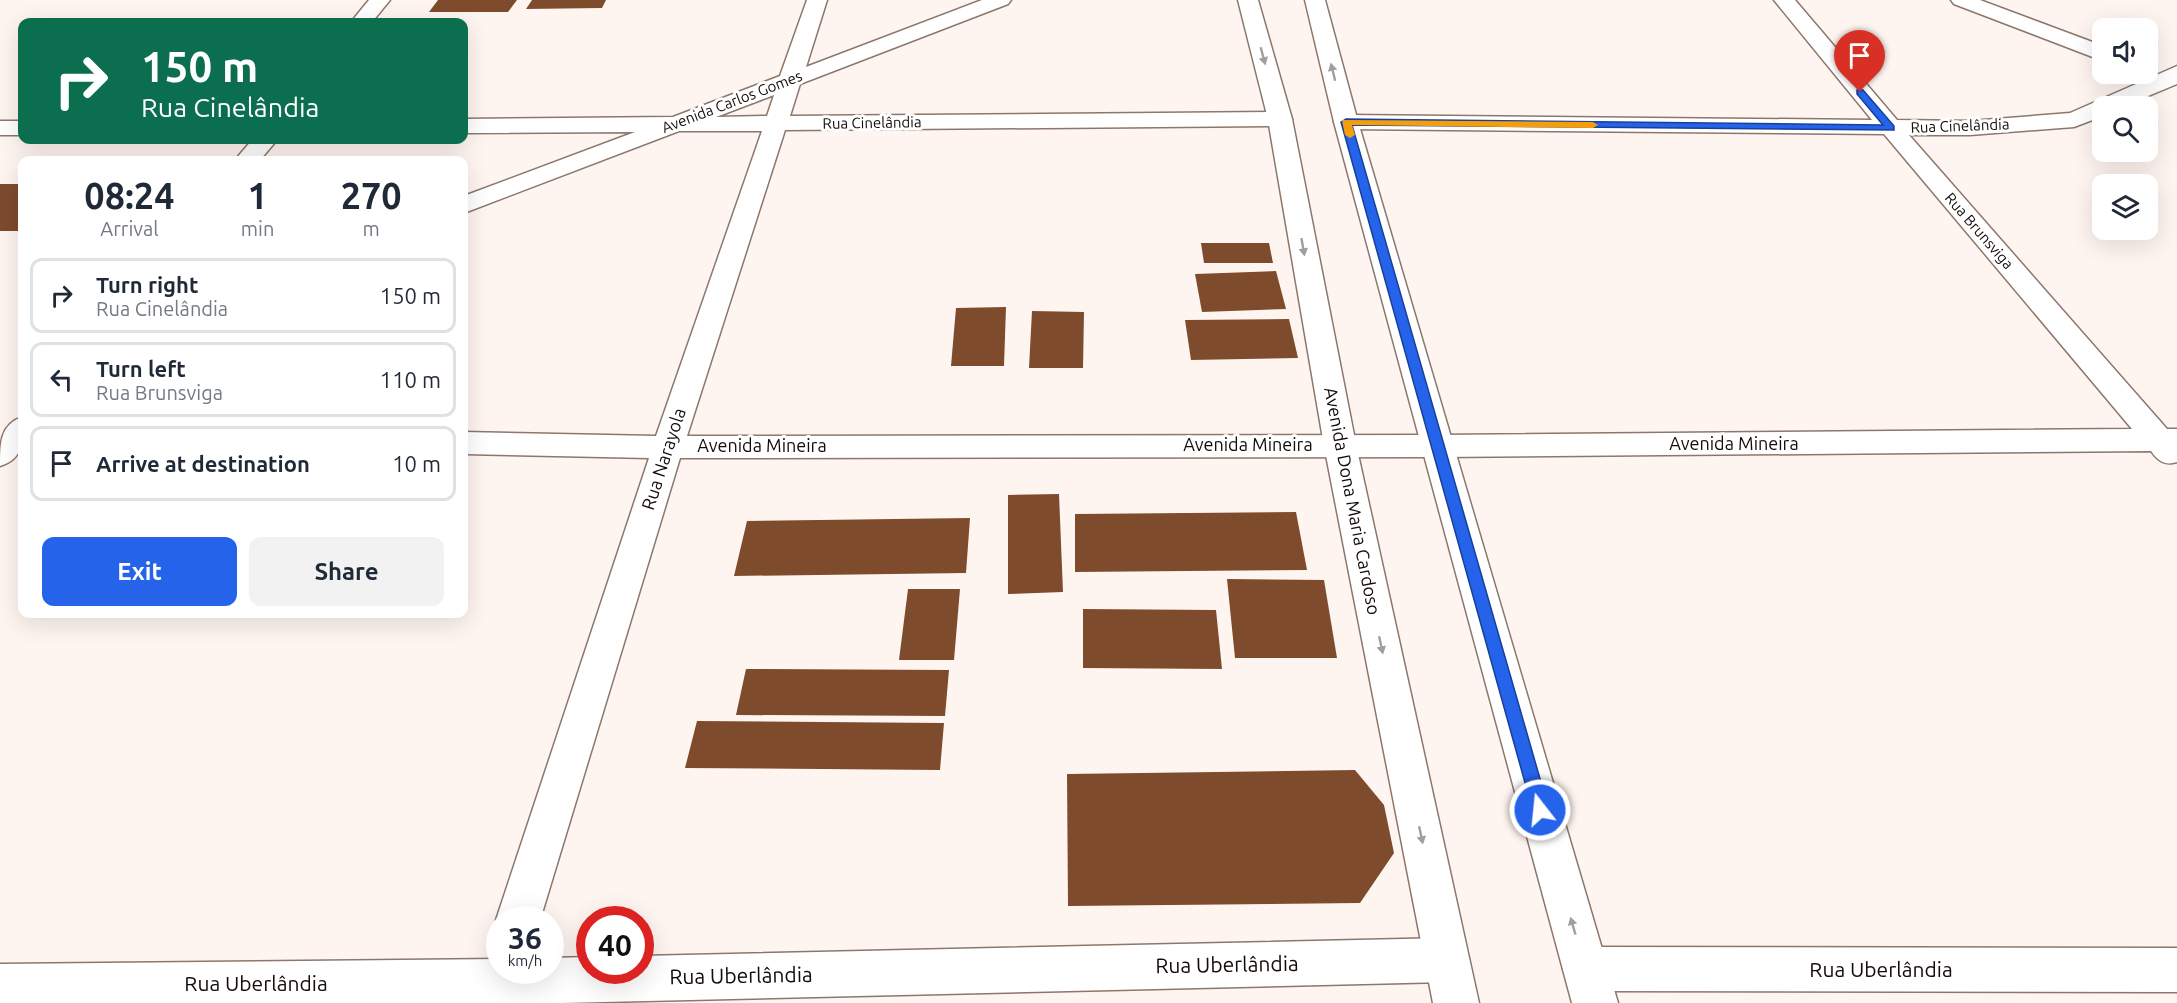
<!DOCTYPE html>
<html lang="en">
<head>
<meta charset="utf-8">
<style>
  body { margin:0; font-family:Ubuntu,sans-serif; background:#f2f2f3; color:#1f2937; height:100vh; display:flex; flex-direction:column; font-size:22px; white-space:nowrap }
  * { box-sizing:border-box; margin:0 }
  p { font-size:20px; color:#747a83 }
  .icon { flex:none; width:33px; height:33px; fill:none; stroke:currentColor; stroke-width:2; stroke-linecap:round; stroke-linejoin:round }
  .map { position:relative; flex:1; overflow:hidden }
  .panel { position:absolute; left:18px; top:156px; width:450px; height:462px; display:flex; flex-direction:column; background:#fff; border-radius:12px; box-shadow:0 6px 24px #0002 }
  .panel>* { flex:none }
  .top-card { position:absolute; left:18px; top:18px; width:450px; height:126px; border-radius:12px; box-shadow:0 6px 24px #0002; background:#0b6e4f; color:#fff; overflow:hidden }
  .controls { position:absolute; left:2092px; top:18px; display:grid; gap:12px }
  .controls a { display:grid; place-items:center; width:66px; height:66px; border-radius:12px; background:#fff; box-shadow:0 6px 24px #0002; font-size:30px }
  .speed { position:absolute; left:486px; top:906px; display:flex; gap:12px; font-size:30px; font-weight:700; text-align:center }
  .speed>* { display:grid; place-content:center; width:78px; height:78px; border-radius:50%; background:#fff; box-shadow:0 6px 24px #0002; line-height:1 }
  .speed small { font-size:15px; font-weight:400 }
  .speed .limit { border:9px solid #d22; background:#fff; color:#111 }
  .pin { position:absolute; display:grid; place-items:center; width:51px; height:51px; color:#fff; margin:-62px -26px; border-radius:50% 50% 50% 0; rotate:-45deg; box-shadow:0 0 6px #0007 }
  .pin .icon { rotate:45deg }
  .me { position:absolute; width:66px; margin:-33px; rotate:344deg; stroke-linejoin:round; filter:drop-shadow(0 0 4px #0008) }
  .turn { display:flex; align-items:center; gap:21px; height:126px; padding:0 24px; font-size:27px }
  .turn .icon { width:78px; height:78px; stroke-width:2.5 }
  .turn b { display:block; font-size:42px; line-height:51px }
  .eta { display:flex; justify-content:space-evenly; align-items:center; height:102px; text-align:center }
  .eta b { font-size:36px; font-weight:700; line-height:42px }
  .action { display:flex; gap:12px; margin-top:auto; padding:12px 24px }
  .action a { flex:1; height:69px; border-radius:12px; background:#2563eb; color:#fff; font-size:24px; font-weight:700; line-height:69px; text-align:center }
  .action a+a { background:#f2f2f3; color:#1f2937 }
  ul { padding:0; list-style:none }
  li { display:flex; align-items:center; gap:18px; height:75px; margin:0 12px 9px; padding:0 12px; border:3px solid #e0e1e3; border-radius:12px }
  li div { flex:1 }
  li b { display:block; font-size:22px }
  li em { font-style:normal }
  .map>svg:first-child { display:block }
  .building { fill:#7f4b2d }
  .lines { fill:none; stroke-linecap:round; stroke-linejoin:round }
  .minor-casing { stroke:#8c776c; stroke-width:3 }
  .tertiary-casing { stroke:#8c776c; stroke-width:3 }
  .minor { fill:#fff; fill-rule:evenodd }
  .tertiary { fill:#fff; fill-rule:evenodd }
  .oneway { fill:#a19e9c }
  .route { fill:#2563eb; stroke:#184099; stroke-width:1.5 }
  .slow { fill:#f59e0b }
  .labels { text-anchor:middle; stroke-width:6; stroke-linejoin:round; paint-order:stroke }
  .far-street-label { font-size:15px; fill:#130c08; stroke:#fff }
  .street-label { font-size:18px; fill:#130c08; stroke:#fff }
  .near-street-label { font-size:21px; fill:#130c08; stroke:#fff }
</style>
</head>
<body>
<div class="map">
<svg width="2177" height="1003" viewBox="0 0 2177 1003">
  <rect width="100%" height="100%" fill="#fff5f0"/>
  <g class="building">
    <polygon points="438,0 517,0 508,12 429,12"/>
    <polygon points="532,0 606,0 602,8 526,9"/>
    <rect x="0" y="184" width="22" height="47"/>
    <polygon points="1201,243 1269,243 1273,263 1204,263"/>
    <polygon points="1276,271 1286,309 1202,312 1195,274"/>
    <polygon points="1006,307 1004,366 951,366 956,308"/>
    <polygon points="1032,311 1084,312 1083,368 1029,368"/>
    <polygon points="1289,319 1298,358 1191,360 1185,320"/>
    <polygon points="1059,494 1063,592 1008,594 1008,495"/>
    <polygon points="1296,512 1307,570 1075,572 1075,514"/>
    <polygon points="970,518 966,573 734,576 747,521"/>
    <polygon points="1227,579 1324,580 1337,658 1235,658"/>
    <polygon points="908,589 960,589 954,660 899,660"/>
    <polygon points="1083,609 1216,610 1222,669 1083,668"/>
    <polygon points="746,669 949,670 945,716 736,715"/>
    <polygon points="697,721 944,723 940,770 685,768"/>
    <polygon points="1355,770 1384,805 1394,853 1360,903 1068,906 1067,774"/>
  </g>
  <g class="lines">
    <g class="minor-casing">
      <g id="minor">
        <polygon points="369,0 390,0 372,22 351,22"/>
        <path d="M807 0H827L806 67 982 0H1011L1008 4 800 84 790 116 1280 112 1288 114 1292 119 1288 124 1280 126 785 130 687 436 1438 435 2132 429 1884 134 1346 129 1338 127 1334 122 1338 117 1346 115 1872 120 1774 0H1795L1897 120 1970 121 2070 113 2177 66V84L2124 106H2103V116L2074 127 1970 135H1909L2167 429H2177V462C2165 466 2158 461 2151 451L1438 457 680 458 540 920H500V928L496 920 649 458 464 454V432L656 436 762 131H679L464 213V196L635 132 464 133V119L673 117 780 76ZM774 95 767 116 716 117Z"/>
        <polygon points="1951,0 1980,0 2103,46 2103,61 1954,4"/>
        <rect x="0" y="121" width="22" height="14"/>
        <polygon points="252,140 277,140 260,160 235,160"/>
        <path d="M22 417C24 439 24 459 0 466 0 443 0 425 22 417Z"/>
        <polygon points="1447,938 1463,944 1469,960 1463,976 1447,982 562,1003 0,1003 0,964 500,959 500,970 550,970 550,958 590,957 590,970 640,970 640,956"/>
        <polygon points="1585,947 2177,948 2177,992 1585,991 1569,985 1563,969 1569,953"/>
      </g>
    </g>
    <g class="tertiary-casing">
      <g id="tertiary">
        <polygon points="1238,0 1258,0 1292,119 1356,445 1479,1003 1433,1003 1324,445 1268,119"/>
        <polygon points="1305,0 1325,0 1358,122 1618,1003 1572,1003 1334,122"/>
      </g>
    </g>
    <use href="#minor" class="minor"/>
    <use href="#tertiary" class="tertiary"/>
  </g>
  <defs><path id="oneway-solid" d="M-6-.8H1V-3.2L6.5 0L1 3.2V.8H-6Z" transform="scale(1.5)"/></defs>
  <g class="oneway">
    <use href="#oneway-solid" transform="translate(1263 56) rotate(75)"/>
    <use href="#oneway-solid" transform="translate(1333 72) rotate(-104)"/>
    <use href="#oneway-solid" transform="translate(1303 247) rotate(80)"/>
    <use href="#oneway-solid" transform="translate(1381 645) rotate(78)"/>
    <use href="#oneway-solid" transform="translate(1421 835) rotate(78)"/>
    <use href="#oneway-solid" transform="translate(1573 926) rotate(-106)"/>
  </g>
  <polygon class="route" points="1857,90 1863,90 1894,126 1894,130 1352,125 1549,810 1546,815 1540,818 1534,815 1341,122 1346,119 1883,125 1857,94"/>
  <polygon class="slow" points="1342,120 1593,122 1598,125 1593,128 1352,125 1355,135 1350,138 1345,135"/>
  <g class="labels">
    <g class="far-street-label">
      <text transform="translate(732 102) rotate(-21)" y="5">Avenida Carlos Gomes</text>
      <text transform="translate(872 123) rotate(-1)" y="5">Rua Cinelândia</text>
      <text transform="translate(1960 126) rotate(-2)" y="5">Rua Cinelândia</text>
      <text transform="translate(1979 231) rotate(49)" y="5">Rua Brunsviga</text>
    </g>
    <g class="street-label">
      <text x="1734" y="450">Avenida Mineira</text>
      <text x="1248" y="451">Avenida Mineira</text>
      <text x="762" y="452">Avenida Mineira</text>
      <text transform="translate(664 459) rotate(-72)" y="6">Rua Narayola</text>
      <text transform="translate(1352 501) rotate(79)" y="6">Avenida Dona Maria Cardoso</text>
    </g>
    <g class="near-street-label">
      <text transform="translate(1227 965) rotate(-1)" y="7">Rua Uberlândia</text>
      <text x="1881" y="977">Rua Uberlândia</text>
      <text transform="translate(741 976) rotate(-1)" y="7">Rua Uberlândia</text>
      <text x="256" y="991">Rua Uberlândia</text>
    </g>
  </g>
</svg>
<div class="controls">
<a><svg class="icon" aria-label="sound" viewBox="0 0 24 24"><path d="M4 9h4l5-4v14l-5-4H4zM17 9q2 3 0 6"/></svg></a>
<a><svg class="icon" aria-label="search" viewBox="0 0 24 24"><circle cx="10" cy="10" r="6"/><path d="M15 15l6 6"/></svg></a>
<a><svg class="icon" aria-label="layers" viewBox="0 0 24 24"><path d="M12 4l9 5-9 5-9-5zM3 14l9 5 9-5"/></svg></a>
</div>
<div class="speed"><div>36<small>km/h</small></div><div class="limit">40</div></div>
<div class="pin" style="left:1860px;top:92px;background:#d93025"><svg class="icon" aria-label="arrive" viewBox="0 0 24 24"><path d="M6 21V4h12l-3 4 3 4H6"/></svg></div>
<svg class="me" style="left:1540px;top:810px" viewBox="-20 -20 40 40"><circle r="17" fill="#2563eb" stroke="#fff" stroke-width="3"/><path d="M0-11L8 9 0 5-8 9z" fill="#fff"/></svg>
<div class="top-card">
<div class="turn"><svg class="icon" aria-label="right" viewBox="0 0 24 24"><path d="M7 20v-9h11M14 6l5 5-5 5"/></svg><div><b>150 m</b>Rua Cinelândia</div></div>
</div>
<section class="panel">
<div class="eta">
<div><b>08:24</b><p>Arrival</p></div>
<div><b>1</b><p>min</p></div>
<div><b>270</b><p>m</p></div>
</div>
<ul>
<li><svg class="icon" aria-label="right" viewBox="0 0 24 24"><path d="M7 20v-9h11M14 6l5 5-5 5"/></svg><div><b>Turn right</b><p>Rua Cinelândia</p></div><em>150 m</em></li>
<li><svg class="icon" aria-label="left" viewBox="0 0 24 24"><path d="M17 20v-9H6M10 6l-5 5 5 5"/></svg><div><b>Turn left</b><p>Rua Brunsviga</p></div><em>110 m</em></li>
<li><svg class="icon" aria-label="arrive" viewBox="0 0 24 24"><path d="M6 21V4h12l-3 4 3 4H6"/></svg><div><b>Arrive at destination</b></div><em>10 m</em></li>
</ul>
<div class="action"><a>Exit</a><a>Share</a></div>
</section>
</div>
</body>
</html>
